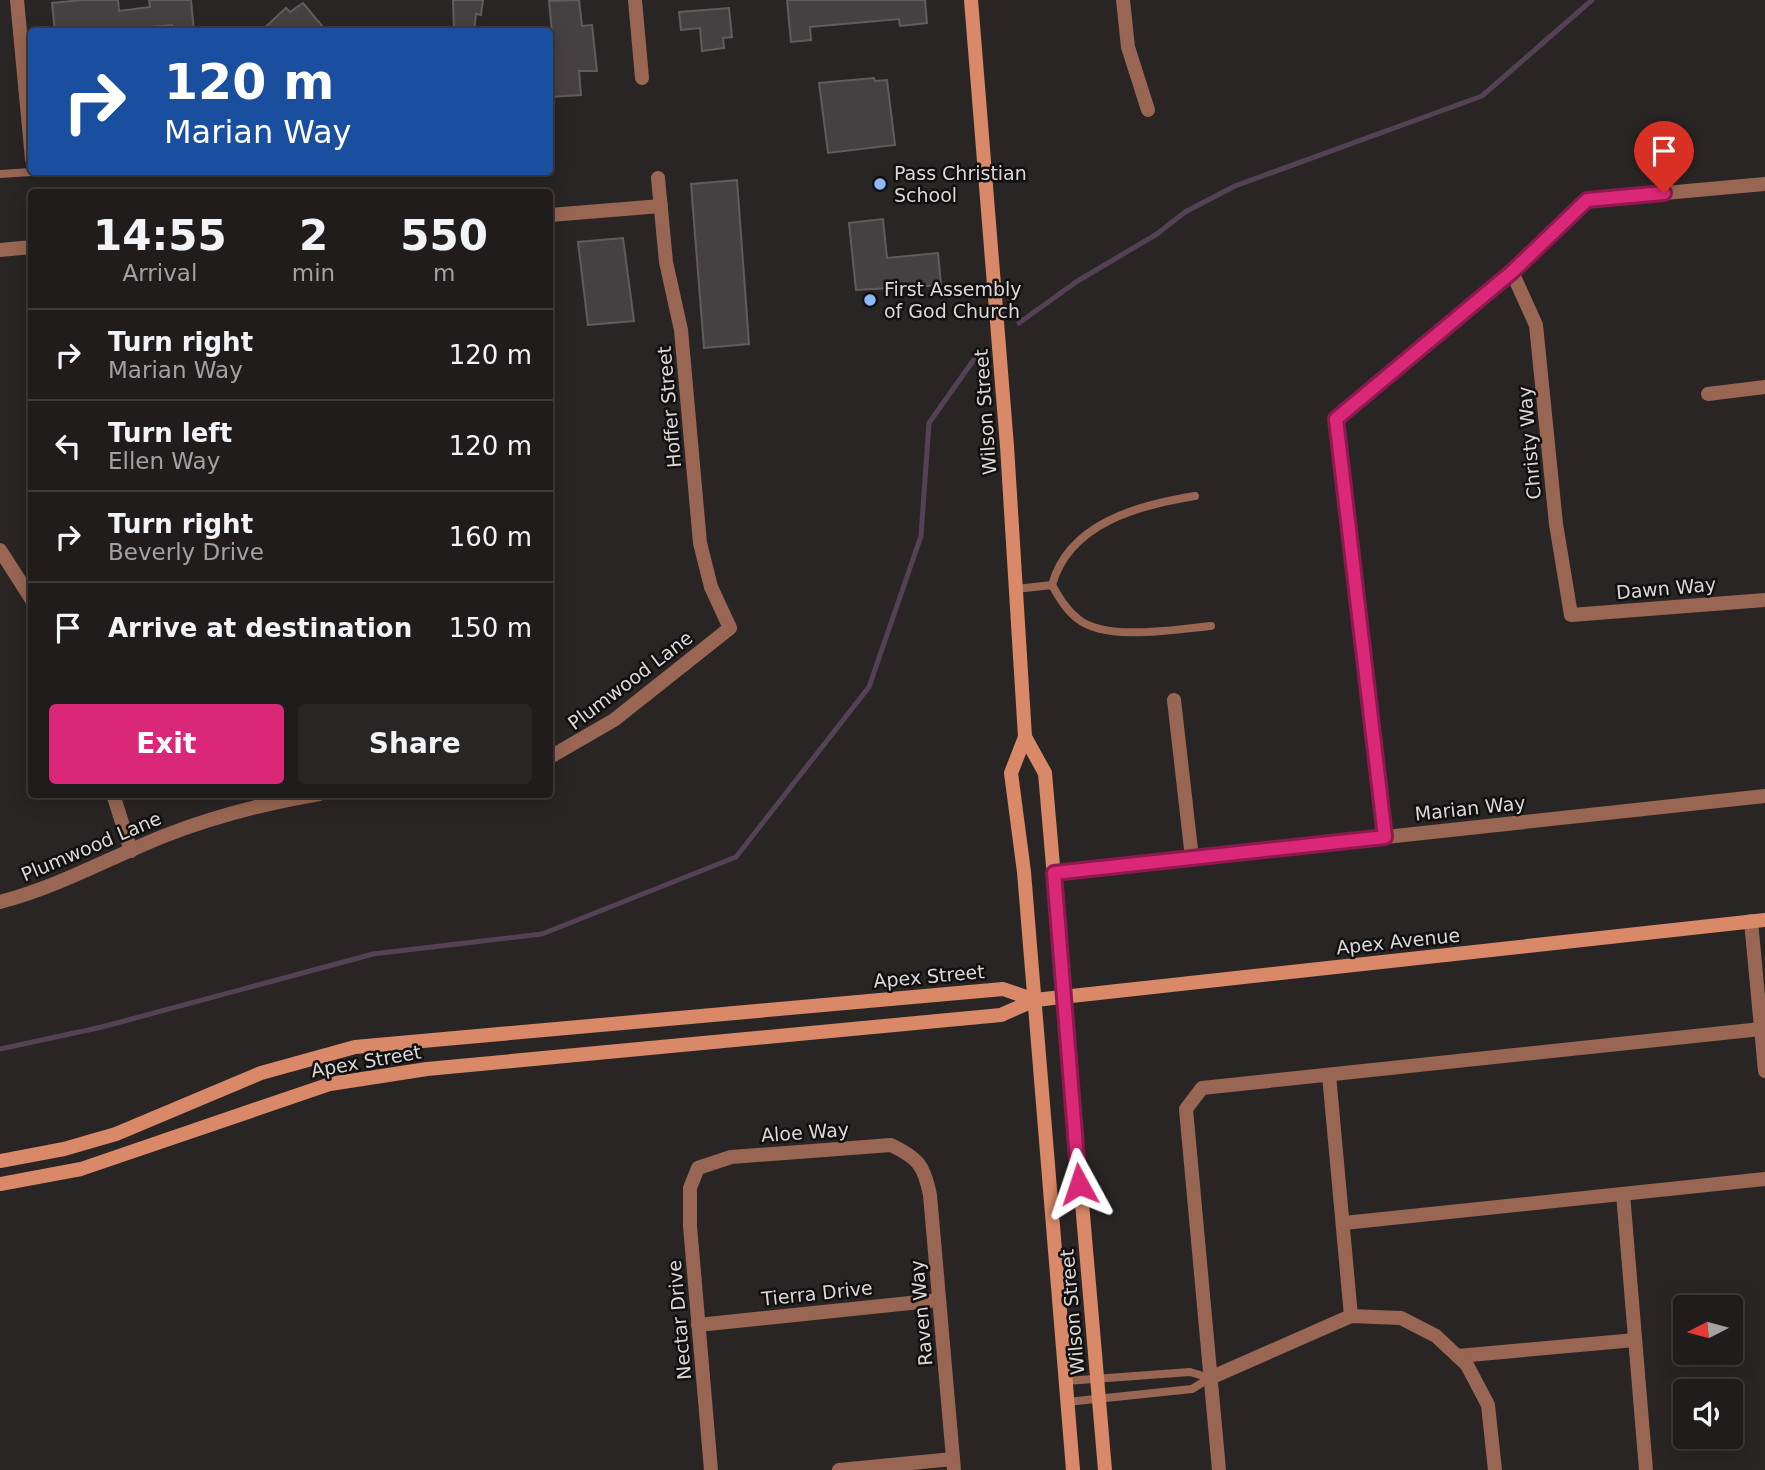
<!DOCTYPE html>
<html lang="en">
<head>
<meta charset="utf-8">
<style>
  body { margin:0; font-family:"DejaVu Sans",sans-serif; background:#282525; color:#f1f3f6; height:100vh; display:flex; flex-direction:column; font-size:26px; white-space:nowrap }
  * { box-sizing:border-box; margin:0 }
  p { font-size:23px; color:#a2a1a3 }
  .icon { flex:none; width:38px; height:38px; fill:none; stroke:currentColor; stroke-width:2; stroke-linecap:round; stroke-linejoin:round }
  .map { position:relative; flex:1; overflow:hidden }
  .drawer { position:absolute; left:28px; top:189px; width:525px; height:609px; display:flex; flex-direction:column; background:#201c1c; border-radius:7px; box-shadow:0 4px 18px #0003,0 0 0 2px #3d3a3b }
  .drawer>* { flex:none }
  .guide { position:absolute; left:28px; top:28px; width:525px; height:147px; border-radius:7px; box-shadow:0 4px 18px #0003,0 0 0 2px #3d3a3b; background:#1a4fa0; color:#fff; overflow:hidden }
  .needle { width:46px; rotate:264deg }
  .tools { position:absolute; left:1673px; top:1295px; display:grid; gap:14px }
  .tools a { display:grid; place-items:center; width:70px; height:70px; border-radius:7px; background:#201c1c; box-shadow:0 4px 18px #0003,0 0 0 2px #3d3a3b; font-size:35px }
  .pin { position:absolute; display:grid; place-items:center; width:60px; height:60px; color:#fff; margin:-72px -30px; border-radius:50% 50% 50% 0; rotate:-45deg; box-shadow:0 0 7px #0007 }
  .pin .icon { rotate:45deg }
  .me { position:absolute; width:77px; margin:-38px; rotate:355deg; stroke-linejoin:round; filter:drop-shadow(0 0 5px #0008) }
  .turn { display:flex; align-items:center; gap:24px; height:147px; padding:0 21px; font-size:32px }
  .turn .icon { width:91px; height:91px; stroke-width:2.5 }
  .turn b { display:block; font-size:49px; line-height:60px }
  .eta { display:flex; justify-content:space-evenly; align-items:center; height:119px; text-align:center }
  .eta b { font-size:42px; font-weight:600; line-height:49px }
  .cta { display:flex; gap:14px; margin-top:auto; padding:14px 21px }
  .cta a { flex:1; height:80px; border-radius:7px; background:#db2777; color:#fff; font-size:28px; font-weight:600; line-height:80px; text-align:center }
  .cta a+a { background:#282525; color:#f1f3f6 }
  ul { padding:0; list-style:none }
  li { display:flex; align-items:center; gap:21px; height:91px; padding:0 21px; border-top:2px solid #3d3a3b }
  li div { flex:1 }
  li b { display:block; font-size:26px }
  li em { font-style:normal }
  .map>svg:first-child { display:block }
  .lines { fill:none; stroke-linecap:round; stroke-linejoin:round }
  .stream { stroke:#554154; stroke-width:5 }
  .building { fill:#454143; stroke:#605c5d; stroke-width:2 }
  .lane { stroke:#986652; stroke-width:8 }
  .street { stroke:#986652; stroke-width:14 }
  .secondary { stroke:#d98968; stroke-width:14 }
  .route-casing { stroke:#8e194d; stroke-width:18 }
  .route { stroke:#db2777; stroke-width:12 }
  .poi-dot { fill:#8abafc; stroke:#110f0f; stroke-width:2.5 }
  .labels { text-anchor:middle; stroke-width:5; stroke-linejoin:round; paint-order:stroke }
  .poi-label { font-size:19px; fill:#dbd8d8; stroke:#110f0f; text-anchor:start }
  .street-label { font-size:19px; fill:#dbd8d8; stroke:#110f0f }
</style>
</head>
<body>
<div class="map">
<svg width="1765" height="1470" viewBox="0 0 1765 1470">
  <rect width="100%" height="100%" fill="#2a2525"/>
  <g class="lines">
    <g class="stream">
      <polyline points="1019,323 1076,282 1157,234 1185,212 1235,186 1482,96 1592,0"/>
      <polyline points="0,1049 102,1027 373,954 542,934 736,857 869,687 921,536 929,423 980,351"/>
    </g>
  </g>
  <g class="building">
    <polygon points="81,0 118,0 119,11 150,7 149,0 191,0 194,32 173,32 172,25 143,28 143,32 55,32 52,3"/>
    <polygon points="453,0 483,0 481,15 476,14 474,31 454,29"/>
    <polygon points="579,0 582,26 592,25 597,71 579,71 581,95 550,97 550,55 554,54 549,1"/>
    <polygon points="787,0 925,0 927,23 900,26 899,19 810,27 811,40 791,42"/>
    <polygon points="303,3 327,32 260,32 286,8 290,12"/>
    <polygon points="729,8 732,37 723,38 724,48 702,51 700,28 681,30 679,12"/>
    <polygon points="874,78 875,81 887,80 895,145 828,153 819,83"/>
    <polygon points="737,180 749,344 704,348 691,184"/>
    <polygon points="883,219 887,258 938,253 941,285 856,290 849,223"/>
    <polygon points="623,238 634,321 588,325 578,242"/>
  </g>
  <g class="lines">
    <g class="lane">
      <polyline points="0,174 32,172"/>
      <path d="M1052 585C1069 523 1139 505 1195 496"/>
      <path d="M1016 589 1052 585C1059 597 1066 610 1078 619 1106 642 1178 629 1211 626"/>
      <polyline points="1066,1381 1190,1372 1210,1378 1192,1389 1067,1402"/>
    </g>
    <g class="street">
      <polyline points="17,0 32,159"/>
      <polyline points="635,0 642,78"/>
      <polyline points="1123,0 1128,47 1148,110"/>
      <polyline points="550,215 661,206"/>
      <polyline points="0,250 32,247"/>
      <polyline points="1512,272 1536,325 1556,524 1571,615 1765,600"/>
      <polyline points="1708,394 1765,387"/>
      <polyline points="0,550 32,600"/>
      <polyline points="1174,700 1192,858"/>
      <polyline points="550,757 614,720 730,628 711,587 700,543 681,330 666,262 658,178"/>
      <polyline points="113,794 131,851"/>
      <polyline points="1385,837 1336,419 1512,272 1587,200 1765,184"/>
      <polyline points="1053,873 1765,796"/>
      <path d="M0 902C58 887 109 858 164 836 215 816 266 803 319 794"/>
      <polyline points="1751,921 1765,1071"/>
      <polyline points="1329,1075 1351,1316"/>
      <polyline points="1623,1194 1646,1470"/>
      <polyline points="1344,1223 1765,1179"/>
      <polyline points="698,1325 939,1300"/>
      <polyline points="1458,1356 1635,1340"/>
      <polyline points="1210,1378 1351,1316 1401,1318 1436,1336 1467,1365 1488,1405 1495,1470"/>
      <path d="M711 1470 690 1226V1188L698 1168 731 1157 891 1145C918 1158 924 1165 930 1195L954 1470"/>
      <polyline points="839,1470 953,1459"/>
      <polyline points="1219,1470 1186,1109 1202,1088 1761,1029"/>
    </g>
    <g class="secondary">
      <polyline points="971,0 1007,446 1025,737 1011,773 1024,872 1073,1470"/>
      <polyline points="1025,737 1045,773 1105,1470"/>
      <polyline points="0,1161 64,1149 116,1134 261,1073 355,1047 1003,989 1035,1000"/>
      <polyline points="0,1184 81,1169 330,1084 427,1069 1001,1015 1035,1000 1765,920"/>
    </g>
  </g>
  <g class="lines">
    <g class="route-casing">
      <polyline id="route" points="1079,1184 1054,873 1385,837 1336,419 1512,272 1587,200 1664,193"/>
    </g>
    <use href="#route" class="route"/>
  </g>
  <g class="poi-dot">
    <circle cx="880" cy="184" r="7"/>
    <circle cx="870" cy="300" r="7"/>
  </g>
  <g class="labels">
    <g class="poi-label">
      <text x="894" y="180">Pass Christian<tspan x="894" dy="22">School</tspan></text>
      <text x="884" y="296">First Assembly<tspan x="884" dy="22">of God Church</tspan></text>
    </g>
    <g class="street-label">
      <text transform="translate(669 407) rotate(-95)" y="7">Hoffer Street</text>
      <text transform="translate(985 412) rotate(-94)" y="7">Wilson Street</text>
      <text transform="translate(1529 443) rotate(-95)" y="7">Christy Way</text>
      <text transform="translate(1666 588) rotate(-5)" y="7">Dawn Way</text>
      <text transform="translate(630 680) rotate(-37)" y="7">Plumwood Lane</text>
      <text transform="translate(1470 808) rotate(-6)" y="7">Marian Way</text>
      <text transform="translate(91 846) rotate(-23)" y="7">Plumwood Lane</text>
      <text transform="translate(1398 941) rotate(-6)" y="7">Apex Avenue</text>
      <text transform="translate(929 976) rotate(-5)" y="7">Apex Street</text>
      <text transform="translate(366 1061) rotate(-10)" y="7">Apex Street</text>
      <text transform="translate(805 1132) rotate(-4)" y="7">Aloe Way</text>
      <text transform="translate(817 1293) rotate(-6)" y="7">Tierra Drive</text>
      <text transform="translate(1072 1312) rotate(-95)" y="7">Wilson Street</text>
      <text transform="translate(921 1313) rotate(-95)" y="7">Raven Way</text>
      <text transform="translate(679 1320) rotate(-95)" y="7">Nectar Drive</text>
    </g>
  </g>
</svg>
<div class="tools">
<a><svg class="needle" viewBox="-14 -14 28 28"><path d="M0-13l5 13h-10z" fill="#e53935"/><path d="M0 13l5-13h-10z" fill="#a2a1a3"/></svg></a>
<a><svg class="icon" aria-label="sound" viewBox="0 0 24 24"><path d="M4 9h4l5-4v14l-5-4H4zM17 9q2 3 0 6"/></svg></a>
</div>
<div class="pin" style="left:1664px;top:193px;background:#d93025"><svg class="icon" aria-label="arrive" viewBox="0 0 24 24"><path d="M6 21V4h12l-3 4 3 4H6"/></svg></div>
<svg class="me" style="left:1079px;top:1184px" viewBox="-20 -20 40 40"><path d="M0-17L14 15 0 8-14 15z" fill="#db2777" stroke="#fff" stroke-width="4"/></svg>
<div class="guide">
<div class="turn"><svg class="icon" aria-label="right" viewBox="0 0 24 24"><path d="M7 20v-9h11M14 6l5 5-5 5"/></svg><div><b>120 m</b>Marian Way</div></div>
</div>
<section class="drawer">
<div class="eta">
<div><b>14:55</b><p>Arrival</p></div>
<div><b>2</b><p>min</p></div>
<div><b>550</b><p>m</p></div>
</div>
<ul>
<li><svg class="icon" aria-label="right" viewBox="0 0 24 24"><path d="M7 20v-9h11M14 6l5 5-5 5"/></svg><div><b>Turn right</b><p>Marian Way</p></div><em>120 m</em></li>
<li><svg class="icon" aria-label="left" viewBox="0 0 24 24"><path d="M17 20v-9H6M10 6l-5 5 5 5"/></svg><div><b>Turn left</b><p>Ellen Way</p></div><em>120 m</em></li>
<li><svg class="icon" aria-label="right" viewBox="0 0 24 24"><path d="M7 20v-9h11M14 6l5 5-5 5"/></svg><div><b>Turn right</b><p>Beverly Drive</p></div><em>160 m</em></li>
<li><svg class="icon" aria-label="arrive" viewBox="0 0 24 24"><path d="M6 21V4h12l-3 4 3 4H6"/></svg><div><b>Arrive at destination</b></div><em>150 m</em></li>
</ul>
<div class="cta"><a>Exit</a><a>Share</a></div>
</section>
</div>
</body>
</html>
